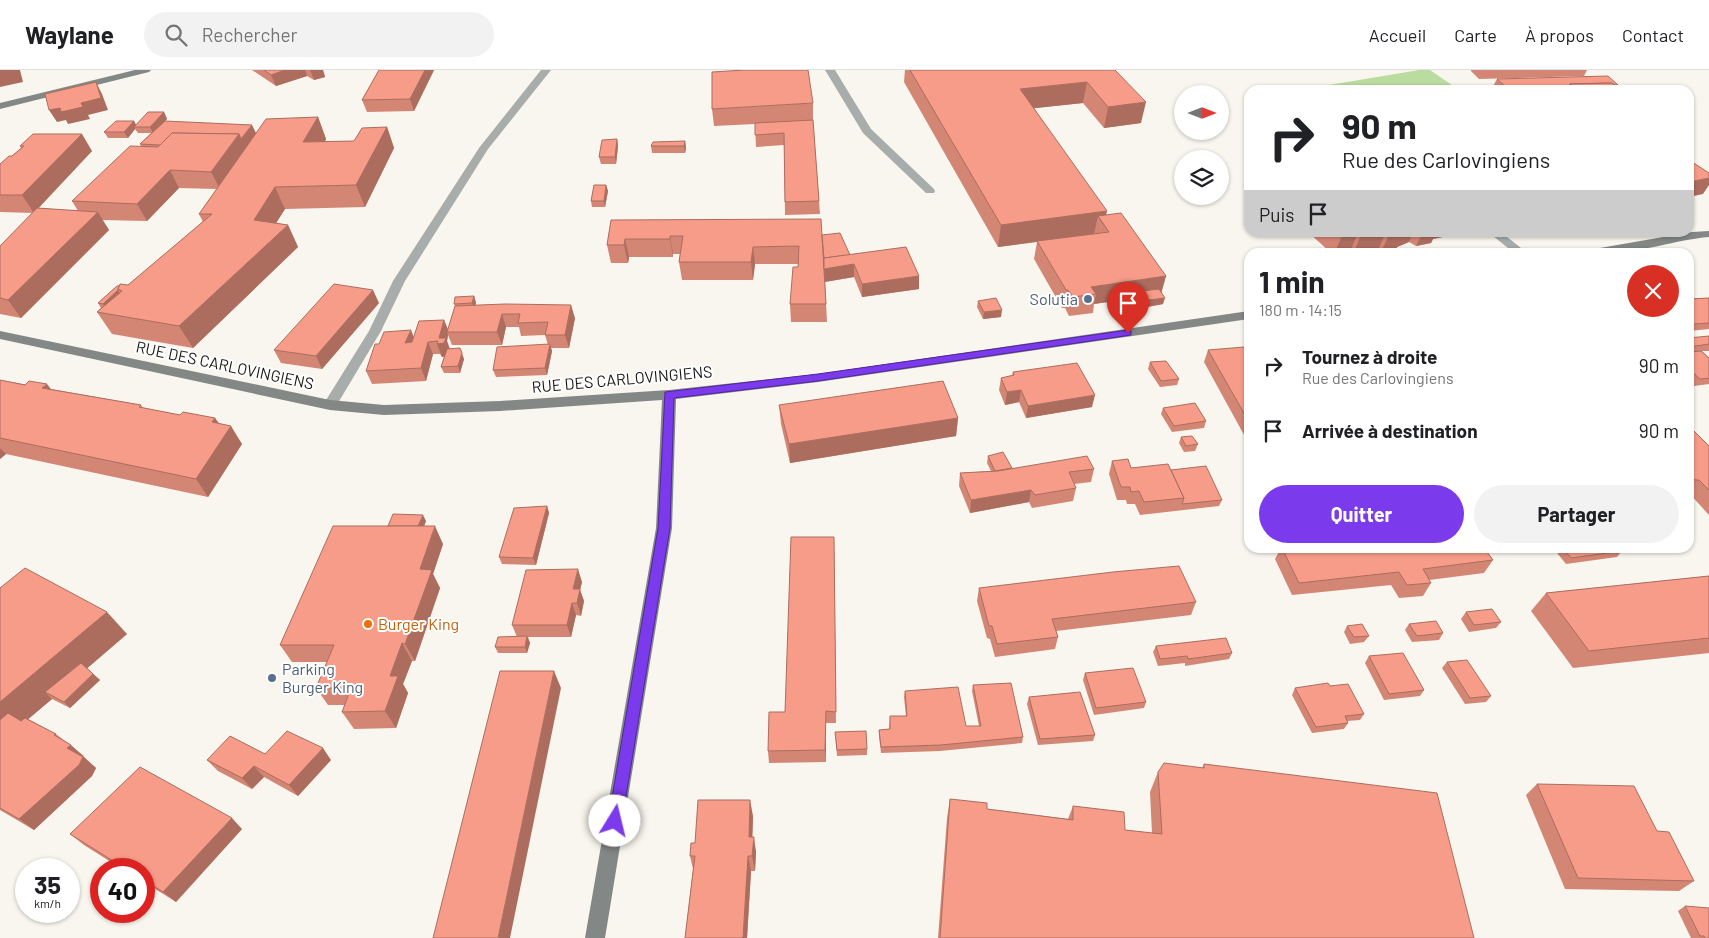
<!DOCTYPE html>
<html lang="fr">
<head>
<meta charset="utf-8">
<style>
  body { margin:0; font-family:Barlow,sans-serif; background:#f2f2f2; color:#202124; height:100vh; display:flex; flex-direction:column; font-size:19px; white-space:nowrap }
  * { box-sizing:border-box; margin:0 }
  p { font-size:16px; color:#757577 }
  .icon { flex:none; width:28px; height:28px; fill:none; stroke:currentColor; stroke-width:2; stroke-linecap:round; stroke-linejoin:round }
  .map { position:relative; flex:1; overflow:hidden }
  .sheet { position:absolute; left:1244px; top:178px; width:450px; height:305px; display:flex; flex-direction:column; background:#fff; border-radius:15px; box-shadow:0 1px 4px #0004 }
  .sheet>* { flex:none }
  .hud { position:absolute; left:1244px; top:15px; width:450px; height:152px; border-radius:15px; box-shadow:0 1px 4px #0004; background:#fff; color:#202124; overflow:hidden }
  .needle { width:32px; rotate:90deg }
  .fabs { position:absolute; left:1174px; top:15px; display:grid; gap:10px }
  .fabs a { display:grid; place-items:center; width:55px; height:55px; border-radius:50%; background:#fff; box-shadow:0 1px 4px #0004; font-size:25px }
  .speed { position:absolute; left:15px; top:788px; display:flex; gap:10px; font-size:25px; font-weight:700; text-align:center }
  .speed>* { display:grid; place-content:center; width:65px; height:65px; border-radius:50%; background:#fff; box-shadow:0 1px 4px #0004; line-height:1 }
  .speed small { font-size:12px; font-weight:400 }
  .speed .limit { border:8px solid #d22; background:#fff; color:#111 }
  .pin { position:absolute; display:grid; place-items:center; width:42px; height:42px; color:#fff; margin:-51px -21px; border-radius:50% 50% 50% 0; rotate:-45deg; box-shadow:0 0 5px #0007 }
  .pin .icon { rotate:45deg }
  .me { position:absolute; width:55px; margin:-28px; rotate:9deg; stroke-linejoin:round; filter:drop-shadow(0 0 4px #0008) }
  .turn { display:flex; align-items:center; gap:18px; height:105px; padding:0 15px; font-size:22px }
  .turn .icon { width:65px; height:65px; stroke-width:2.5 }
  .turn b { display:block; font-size:35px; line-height:42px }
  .then { display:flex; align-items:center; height:48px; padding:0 15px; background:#0003; gap:10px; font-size:19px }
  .round { display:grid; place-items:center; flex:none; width:52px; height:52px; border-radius:26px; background:#f2f2f2 }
  .overview { display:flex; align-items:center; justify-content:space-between; height:85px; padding:0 15px }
  h1 { font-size:30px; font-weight:700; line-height:38px }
  .primary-button { display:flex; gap:10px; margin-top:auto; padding:10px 15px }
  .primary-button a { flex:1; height:58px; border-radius:30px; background:#7c3aed; color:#fff; font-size:20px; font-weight:700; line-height:58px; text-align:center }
  .primary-button a+a { background:#f2f2f2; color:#202124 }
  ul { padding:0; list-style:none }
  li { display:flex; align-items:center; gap:15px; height:65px; padding:0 15px }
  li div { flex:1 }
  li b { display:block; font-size:19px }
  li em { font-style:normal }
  header { display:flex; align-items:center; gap:30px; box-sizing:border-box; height:70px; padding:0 25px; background:#fff; border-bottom:1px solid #e0e0e0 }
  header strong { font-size:24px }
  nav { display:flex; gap:28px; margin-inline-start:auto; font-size:18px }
  .search { width:350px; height:45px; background:#f2f2f2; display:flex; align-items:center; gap:12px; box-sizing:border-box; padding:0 18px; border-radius:28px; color:#757577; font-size:19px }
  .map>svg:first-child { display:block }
  .green { fill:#bbdca0 }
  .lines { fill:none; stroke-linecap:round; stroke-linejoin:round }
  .lane { fill:#a8acaa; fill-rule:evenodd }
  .street { fill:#a8acaa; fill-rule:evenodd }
  .secondary { fill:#838886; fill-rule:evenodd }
  .wall { fill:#d48675 }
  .shaded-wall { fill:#ac6d5f }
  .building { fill:#f69c88; stroke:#ac6d5f }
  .route { fill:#7c3aed; stroke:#51269a }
  .service-dot { fill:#5c6f8a; stroke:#fff; stroke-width:2 }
  .food-dot { fill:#e8710a; stroke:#fff; stroke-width:2 }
  .labels { text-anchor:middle; stroke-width:4; stroke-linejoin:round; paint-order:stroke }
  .service-label { font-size:16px; fill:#4e5e75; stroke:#fff; text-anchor:end }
  .street-label { font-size:16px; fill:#181715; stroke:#fff }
  .food-label { font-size:16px; fill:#c56008; stroke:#fff; text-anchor:start }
</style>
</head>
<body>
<header>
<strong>Waylane</strong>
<div class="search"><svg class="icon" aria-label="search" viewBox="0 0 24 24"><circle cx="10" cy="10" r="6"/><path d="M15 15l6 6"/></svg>Rechercher</div>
<nav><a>Accueil</a><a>Carte</a><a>À propos</a><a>Contact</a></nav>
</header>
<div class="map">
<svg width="1709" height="868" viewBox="0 0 1709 868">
  <rect width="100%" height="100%" fill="#f8f6ee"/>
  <polygon class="green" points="1419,0 1430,0 1459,20 1321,20 1317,17"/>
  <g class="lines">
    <g class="lane">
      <polygon points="541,0 551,0 488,79 405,211 381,261 335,338 325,338 323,335 369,261 393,211 479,78"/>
      <polygon points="825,0 835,0 871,59 934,119 935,121 934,123 926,123 863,63"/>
    </g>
    <polygon class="street" points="1488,162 1501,162 1526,182 1513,182"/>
    <g class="secondary">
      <polygon points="135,0 151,0 149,2 0,39 0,33"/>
      <path d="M1709 161V167C1672 170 1630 187 1594 182L1600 178 1692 162Z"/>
      <polygon points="1249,241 1249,249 818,312 676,329 672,458 605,868 585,868 656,458 662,330 500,341 384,345 330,340 0,269 0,261 330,330 384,335 500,331 669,320 818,304"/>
    </g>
  </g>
  <g class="wall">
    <polygon points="252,0 323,0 325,7 314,10 307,6 276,16"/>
    <polygon points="379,0 434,0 414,41 367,42 362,30"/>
    <polygon points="905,0 1115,0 1141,53 1104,58 1083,33 1034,38 1106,145 1166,206 1161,223 1163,234 1147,237 1142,227 1094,234 1093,243 1069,246 1065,238 1062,238 1034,189 1037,172 998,177 904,12"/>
    <polygon points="1471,0 1587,0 1584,6 1479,9 1471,1"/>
    <polygon points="1497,9 1618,15 1617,18 1620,20 1491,20"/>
    <polygon points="813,33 813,50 820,144 785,145 784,75 756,77 755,54 714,56 712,39"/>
    <polygon points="164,42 167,49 163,52 256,63 318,47 326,69 325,72 354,71 387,57 394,78 365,137 285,139 276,153 288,155 298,177 193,278 112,264 97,242 101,238 98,233 117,216 128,215 203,152 199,144 217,119 179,118 147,151 102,150 109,160 21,248 0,244 0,176 33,143 0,142 0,94 12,86 21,78 20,76 92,81 38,138 78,141 72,131 141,76 140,74 151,63 138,63 135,59 128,68 108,68 104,62 134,51 136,55"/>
    <polygon points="1249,51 1249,69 1244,64 1247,52"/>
    <polygon points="617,69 618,76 616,94 601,94 599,87"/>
    <polygon points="685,71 686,78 685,83 652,83 651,76"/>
    <polygon points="606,115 608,121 605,137 592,137 591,131"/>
    <polygon points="611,150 822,165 850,185 919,219 862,227 854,207 825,212 827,252 791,252 790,234 798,197 799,194 755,194 753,210 682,210 679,192 680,184 673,184 673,187 629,187 628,193 611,193 607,175"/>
    <polygon points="1308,162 1453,162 1452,165 1433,169 1431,173 1416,176 1409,172 1397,177 1396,180 1384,182 1380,182 1378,180 1367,182 1330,182"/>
    <polygon points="474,226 476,233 475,235 575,248 569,278 551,278 552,281 547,305 496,307 493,300 548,275 545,265 521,266 519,257 506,257 502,275 452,275 448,265 447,271 450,279 464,289 460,303 444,303 441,297 444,287 442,287 440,284 433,284 426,311 372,314 366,301 379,274 414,268 444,250 448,260 455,236 454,234"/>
    <polygon points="1709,228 1709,259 1689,261 1689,229"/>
    <polygon points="978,231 1001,247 983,249 977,237"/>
    <polygon points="379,233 322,299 281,293 274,280"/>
    <polygon points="1709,266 1709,281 1702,281 1709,288 1709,314 1694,316 1689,311 1689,268"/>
    <polygon points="1208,280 1249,284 1249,374 1204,292"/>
    <polygon points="1150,292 1179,309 1177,315 1160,317 1148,299"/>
    <polygon points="1013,302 1092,337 1026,348 1019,332 1005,335 999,320 1001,308 1012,306"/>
    <polygon points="0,310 141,335 143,338 180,345 215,348 219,353 242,374 208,427 6,384 0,389"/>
    <polygon points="779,335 958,348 956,366 790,393 781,354"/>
    <polygon points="1163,338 1206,351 1204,358 1172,362 1161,344"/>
    <polygon points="1689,356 1709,376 1709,445 1689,423"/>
    <polygon points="1181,367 1198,374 1195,381 1184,382 1179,373"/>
    <polygon points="988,386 1012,398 1094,399 1091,412 1074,414 1076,418 1073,431 1032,438 1029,432 970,443 959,416 960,403 991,401 987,393"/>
    <polygon points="1112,391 1131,398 1171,400 1222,430 1219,436 1140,445 1135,434 1127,434 1126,430 1117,430 1109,404"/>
    <polygon points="547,436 549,443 536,495 502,494 499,487"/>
    <polygon points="426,451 424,456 443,474 433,504 440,518 415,591 412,591 403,614 408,623 396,658 354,659 342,642 345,635 328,635 316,618 327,592 292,592 280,575 388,456"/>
    <polygon points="834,467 836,653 826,653 826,692 769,693 768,681 785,642"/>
    <polygon points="1281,478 1484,478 1493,490 1484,503 1429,510 1431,513 1423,526 1399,528 1391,515 1292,525 1275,489"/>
    <polygon points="1553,478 1620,478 1622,481 1617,487 1566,494"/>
    <polygon points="1709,506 1709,583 1573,598 1531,541 1546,523"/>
    <polygon points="582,512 580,520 584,531 581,546 576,545 571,567 528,567 530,573 527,583 498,583 495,577 517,567 512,555"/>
    <polygon points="0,518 127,564 87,598 100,610 70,638 52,629 28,649 56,664 84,686 83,687 96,698 92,706 34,760 0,740"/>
    <polygon points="979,518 1196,532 1191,545 1056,561 1058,567 1055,579 995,587 990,569 987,568 977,531"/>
    <polygon points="1466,542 1501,552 1496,558 1469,562 1461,549"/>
    <polygon points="1409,554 1443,563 1439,570 1412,572 1405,560"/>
    <polygon points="1347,556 1369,566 1364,572 1350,574 1344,562"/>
    <polygon points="1156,576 1232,583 1229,589 1185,596 1185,593 1158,596 1153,582"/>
    <polygon points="1369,586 1424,620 1420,626 1384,630 1365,593"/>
    <polygon points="1447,592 1491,626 1486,632 1465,634 1442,598"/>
    <polygon points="1085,603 1146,632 1144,638 1094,645 1083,610"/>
    <polygon points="973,615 1023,667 1022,673 940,681 881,683 879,666 879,660 889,659 890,646 906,646 904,627 905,621 966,656 979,656 972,621"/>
    <polygon points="1330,616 1364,644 1360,650 1347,651 1348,653 1344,659 1312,663 1292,625 1295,618"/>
    <polygon points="1029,627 1095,665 1093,671 1038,675 1027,634"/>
    <polygon points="835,662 867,679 867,685 837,686"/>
    <polygon points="265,684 331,690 298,726 264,707 252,719 218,701 207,690"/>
    <polygon points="1204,694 1474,868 938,868 947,748 950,729 987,739 1068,749 1073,736 1125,760 1152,763 1150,722 1158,702 1202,698"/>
    <polygon points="1537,714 1657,761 1694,811 1679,821 1565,819 1526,725"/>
    <polygon points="753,746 752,767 756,782 755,801 751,801 747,868 685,868 693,799 690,786 695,773"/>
    <polygon points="242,759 176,832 144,812 144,799 122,799 84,775 70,764"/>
    <polygon points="1685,836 1709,868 1691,868 1678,841"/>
  </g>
  <g class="shaded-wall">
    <polygon points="0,0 20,0 23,12 0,17"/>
    <polygon points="285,0 305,0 307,6 276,16 271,5"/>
    <polygon points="310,0 323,0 325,7 314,10"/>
    <polygon points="425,0 434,0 414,41 410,29"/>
    <polygon points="96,12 102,24 108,40 88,45 90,49 68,54 66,50 57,52 49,40 81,33"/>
    <polygon points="1087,12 1083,33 1018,40 1020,19"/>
    <polygon points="1146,32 1141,53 1104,58 1108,37"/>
    <polygon points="164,42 167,49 153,63 150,57"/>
    <polygon points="318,47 326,69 312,94 303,72"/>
    <polygon points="134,51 137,57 134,57 135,59 128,68 124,62"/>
    <polygon points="252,55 258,67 220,119 211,102 239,64"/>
    <polygon points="387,57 394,78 365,137 356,115"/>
    <polygon points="82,64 92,81 34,143 22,125"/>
    <polygon points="617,69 618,76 616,94 615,87"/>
    <polygon points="685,71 686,78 685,83 684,76"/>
    <polygon points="170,100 179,118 147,151 137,134"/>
    <polygon points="1709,108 1709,115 1703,124 1689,127 1689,112"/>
    <polygon points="606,115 608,121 605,137 604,131"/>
    <polygon points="275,117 285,139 264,172 254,150"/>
    <polygon points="1107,141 1104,156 1098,146 1094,164 998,177 1001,155"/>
    <polygon points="98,142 109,160 21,248 8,230"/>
    <polygon points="288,155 298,177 193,278 179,256"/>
    <polygon points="1386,162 1378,180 1367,182 1354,182 1360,167"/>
    <polygon points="1402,162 1413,162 1409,172 1397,177 1396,180 1381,182 1389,165"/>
    <polygon points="1423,162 1453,162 1452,165 1433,169 1431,173 1416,176"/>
    <polygon points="1357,165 1350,182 1335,182 1341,168"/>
    <polygon points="670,166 673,184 673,187 670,169"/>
    <polygon points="625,169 629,187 628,193 624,175"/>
    <polygon points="753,177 755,194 753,210 751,192"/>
    <polygon points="854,194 854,207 824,212 824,199"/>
    <polygon points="919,206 919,219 862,227 862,214"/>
    <polygon points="1166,206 1161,224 1143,221 1142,227 1094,234 1096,224 1091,217"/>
    <polygon points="118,220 123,227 107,240 103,234"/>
    <polygon points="373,220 379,233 322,299 316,286"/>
    <polygon points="474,226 476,233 474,239 472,233"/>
    <polygon points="1165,228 1163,234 1147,237 1149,230"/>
    <polygon points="571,235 575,248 569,278 565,265"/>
    <polygon points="1002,240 1001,247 983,249 984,242"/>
    <polygon points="502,244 506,257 502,275 497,262"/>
    <polygon points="444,250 449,262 447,262 448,265 447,271 450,281 449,285 442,287 437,274"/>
    <polygon points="411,260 416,273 405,273"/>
    <polygon points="428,272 433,284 426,311 421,298"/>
    <polygon points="550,274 552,281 547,305 545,298"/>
    <polygon points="462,283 464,289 460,303 458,296"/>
    <polygon points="47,314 61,332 42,318"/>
    <polygon points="1021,320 1019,332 1005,335 1007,322"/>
    <polygon points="1095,325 1092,337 1026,348 1028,336"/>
    <polygon points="215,348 225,364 231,356 242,374 208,427 196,409 212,352"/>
    <polygon points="958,348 956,366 790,393 789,374"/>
    <polygon points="0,378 6,384 0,389"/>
    <polygon points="1031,420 1029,432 970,443 971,430"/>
    <polygon points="547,436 549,443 536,495 533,488"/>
    <polygon points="423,445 426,451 419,469 416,462"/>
    <polygon points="435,456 443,474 433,504 440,518 415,591 405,574 420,499"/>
    <polygon points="578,499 582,512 580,520 584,531 581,546 577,533 573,519"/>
    <polygon points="572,533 576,545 571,567 567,555"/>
    <polygon points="107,542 127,564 54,627 45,622 52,629 0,673 0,632"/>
    <polygon points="527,566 530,573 527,583 525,577"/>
    <polygon points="402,573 412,591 403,614 408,623 396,658 385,641 390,606"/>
    <polygon points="554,601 561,618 510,868 498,868"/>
    <polygon points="93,604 100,610 70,638 64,632"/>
    <polygon points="826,641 826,692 825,680"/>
    <polygon points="71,675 96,698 92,706 34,760 19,749 67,678"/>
    <polygon points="323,678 331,690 298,726 289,715"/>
    <polygon points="254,696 264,707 252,719 242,708"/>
    <polygon points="750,730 753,746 752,782 749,767"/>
    <polygon points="232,748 242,759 176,832 163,822"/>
    <polygon points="754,767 756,782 755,801 752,786"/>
    <polygon points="748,786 751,801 747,868 743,868"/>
  </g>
  <g class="building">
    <polygon points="264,0 285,0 271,5"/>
    <polygon points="379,0 425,0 410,29 362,30"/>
    <polygon points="745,0 808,0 813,33 712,39 712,2"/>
    <polygon points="910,0 1115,0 1146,32 1108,37 1087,12 1020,19 1107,141 1001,155"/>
    <polygon points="1608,6 1618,15 1614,15 1612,13 1570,14 1569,17 1508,19 1497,9"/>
    <polygon points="96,12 101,28 81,33 83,37 61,42 60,38 49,40 45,24"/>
    <polygon points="1612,13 1620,20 1576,20 1570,14"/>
    <polygon points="148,42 164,42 150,57 134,57"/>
    <polygon points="318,47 303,72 354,71 362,58 387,57 356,115 275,117 254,150 288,155 179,256 97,242 122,221 118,219 120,214 128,215 212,144 199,144 266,49"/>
    <polygon points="813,50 819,131 785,132 784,63 755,65 755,53"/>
    <polygon points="116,51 134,51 124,62 104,62"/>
    <polygon points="165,51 252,55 241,69 239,64 172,63 160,75 140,74"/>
    <polygon points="172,63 239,64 211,102 170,100 137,134 72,131 130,76 158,77"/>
    <polygon points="33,64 82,64 22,125 0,125 0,94 9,86 12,86 24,76 20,76"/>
    <polygon points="617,69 615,87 599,87 602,70"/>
    <polygon points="685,71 684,76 651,76 653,72"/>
    <polygon points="1689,90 1709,103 1709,108 1689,112"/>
    <polygon points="594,115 606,115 604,131 591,131"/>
    <polygon points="37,138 98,142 8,230 0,228 0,176"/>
    <polygon points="1121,143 1166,206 1091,217 1096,224 1073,227 1068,220 1066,220 1037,171 1109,162 1098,146"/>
    <polygon points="821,149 826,234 790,234 793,197 798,197 799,176 753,177 751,192 679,192 683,166 670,166 670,169 625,169 624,175 607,175 611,150"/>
    <polygon points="1335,162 1385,162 1360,167 1357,165 1341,168"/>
    <polygon points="1386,162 1402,162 1389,165"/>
    <polygon points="840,163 850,185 824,188 822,165"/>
    <polygon points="906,177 919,206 862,214 854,194 824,199 824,188"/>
    <polygon points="334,214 373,220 316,286 274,280"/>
    <polygon points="117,216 119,216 118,219 118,220 103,234 98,233"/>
    <polygon points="1159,219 1165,228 1149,230 1143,221"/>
    <polygon points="474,226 472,233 454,234 455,227"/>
    <polygon points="996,228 1002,240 984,242 978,231"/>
    <polygon points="1709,228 1709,253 1694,254 1689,249 1689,229"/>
    <polygon points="505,234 571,235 565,265 545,265 548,252 518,253 520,244 502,244 497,262 447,262 455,236"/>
    <polygon points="444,250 439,268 446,268 444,273 437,274 438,271 428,272 421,298 366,301 375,274 379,274 384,262 411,260 405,273 412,272 419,251"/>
    <polygon points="1709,266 1709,274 1689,277 1689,268"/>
    <polygon points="550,274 545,298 493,300 497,277"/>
    <polygon points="1244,277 1249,284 1249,352 1208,280"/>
    <polygon points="460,278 462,283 458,296 441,297 447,279"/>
    <polygon points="1701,281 1709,288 1709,308 1700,309 1689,299 1689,282"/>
    <polygon points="1166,291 1179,309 1161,311 1150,292"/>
    <polygon points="1077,293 1095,325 1028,336 1021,320 1007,322 1001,308 1014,305 1013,302"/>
    <polygon points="0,310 25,315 29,311 47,314 42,318 141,335 139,337 180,345 183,342 215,348 212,352 231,356 196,409 0,368"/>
    <polygon points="943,311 958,348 789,374 779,335"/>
    <polygon points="1195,333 1206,351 1174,356 1163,338"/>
    <polygon points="1689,356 1709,376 1709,420 1699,410 1695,410 1689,403"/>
    <polygon points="1192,366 1198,374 1186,376 1181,367"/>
    <polygon points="1003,382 1012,398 995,401 988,386"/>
    <polygon points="1087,386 1094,399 1069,402 1076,418 1035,425 1031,420 971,430 960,403 998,401"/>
    <polygon points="1128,389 1131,398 1168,394 1184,428 1144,432 1139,421 1131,422 1130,417 1121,417 1112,391"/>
    <polygon points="1206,396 1222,430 1182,434 1184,428 1171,400"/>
    <polygon points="547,436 533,488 499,487 514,438"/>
    <polygon points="393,444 423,445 418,456 388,456"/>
    <polygon points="333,456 435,456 420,499 432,500 405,574 402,573 390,606 398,606 385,641 342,642 351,618 316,618 334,575 280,575"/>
    <polygon points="791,467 834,467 836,642 826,641 825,680 768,681 769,642 785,642"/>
    <polygon points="1282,478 1484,478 1493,490 1423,499 1431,513 1407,515 1399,502 1299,513"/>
    <polygon points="1563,478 1620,478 1622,481 1571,488"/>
    <polygon points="1179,496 1196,532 1052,549 1058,567 997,574 992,556 989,556 979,518 1113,502"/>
    <polygon points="25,498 107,542 0,632 0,518"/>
    <polygon points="578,499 573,519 580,519 577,533 572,533 567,555 512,555 526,500"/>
    <polygon points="1709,506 1709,568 1589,581 1546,523"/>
    <polygon points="1492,539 1501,552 1474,555 1466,542"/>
    <polygon points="1436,551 1443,563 1417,566 1409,554"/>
    <polygon points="1362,554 1369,566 1354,567 1347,556"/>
    <polygon points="527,566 525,577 495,577 498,567"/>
    <polygon points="1226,568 1232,583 1188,589 1187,586 1160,589 1156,576"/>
    <polygon points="1403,583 1424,620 1389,624 1369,586"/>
    <polygon points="1467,590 1491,626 1470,628 1447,592"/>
    <polygon points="81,593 93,604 64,632 45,622"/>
    <polygon points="1133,598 1146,632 1096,638 1085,603"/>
    <polygon points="500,601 554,601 498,868 433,868"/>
    <polygon points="1011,613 1023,667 941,675 881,677 879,660 890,659 890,646 907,646 905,621 958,617 966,656 981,656 973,615"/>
    <polygon points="1328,613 1330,616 1348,614 1364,644 1345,646 1348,653 1316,657 1295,618"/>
    <polygon points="1080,622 1095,665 1040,669 1029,627"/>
    <polygon points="8,643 21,651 25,648 56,664 54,665 71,675 67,678 83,687 79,695 19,749 0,738 0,650"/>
    <polygon points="287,661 323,678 289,715 254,696 242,708 207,690 230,666 265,684"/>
    <polygon points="866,661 867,679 837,680 835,662"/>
    <polygon points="1164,693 1204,698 1204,694 1437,723 1474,868 940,868 950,729 987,733 987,739 1073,750 1073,736 1124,742 1125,760 1162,764 1158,702"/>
    <polygon points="140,697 232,748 163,822 144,810 144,799 126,799 70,764"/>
    <polygon points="1537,714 1634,716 1657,761 1669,762 1694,811 1578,808"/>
    <polygon points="698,730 750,730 749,767 754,767 752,786 748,786 743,868 685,868 695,786 690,786 691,773 695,773"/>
    <polygon points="1685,836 1709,838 1709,868 1705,868 1704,866 1700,866"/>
  </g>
  <polygon class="route" points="1128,260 1131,261 1131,265 818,311 674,328 670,458 622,751 620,756 615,758 610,756 608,751 658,458 665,322 818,304"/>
  <g class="service-dot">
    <circle cx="1088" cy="229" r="5"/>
    <circle cx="272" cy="608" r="5"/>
  </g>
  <circle class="food-dot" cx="368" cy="554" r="5"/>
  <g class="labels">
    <g class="service-label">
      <text x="1078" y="235">Solutia</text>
      <text x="282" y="605" text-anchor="start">Parking<tspan x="282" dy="18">Burger King</tspan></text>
    </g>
    <g class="street-label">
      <text transform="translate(225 295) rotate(12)" y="6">RUE DES CARLOVINGIENS</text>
      <text transform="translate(622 309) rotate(-5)" y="6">RUE DES CARLOVINGIENS</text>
    </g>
    <g class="food-label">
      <text x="378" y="560">Burger King</text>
    </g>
  </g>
</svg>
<div class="fabs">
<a><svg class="needle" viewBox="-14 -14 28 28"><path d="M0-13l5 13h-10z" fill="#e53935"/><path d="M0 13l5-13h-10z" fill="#757577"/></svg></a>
<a><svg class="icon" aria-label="layers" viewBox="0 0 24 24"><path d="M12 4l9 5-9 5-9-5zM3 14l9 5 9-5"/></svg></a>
</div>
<div class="speed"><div>35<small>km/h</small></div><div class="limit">40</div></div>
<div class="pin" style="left:1128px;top:263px;background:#d93025"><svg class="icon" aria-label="arrive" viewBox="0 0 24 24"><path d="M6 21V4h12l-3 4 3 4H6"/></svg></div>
<svg class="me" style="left:615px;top:751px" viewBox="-20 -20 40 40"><circle r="19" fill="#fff"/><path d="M0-13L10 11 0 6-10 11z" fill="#7c3aed"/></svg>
<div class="hud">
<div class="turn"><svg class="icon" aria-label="right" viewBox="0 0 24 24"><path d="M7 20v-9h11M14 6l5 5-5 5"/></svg><div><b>90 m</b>Rue des Carlovingiens</div></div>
<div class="then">Puis<svg class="icon" aria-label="arrive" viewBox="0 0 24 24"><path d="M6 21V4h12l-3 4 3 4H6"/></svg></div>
</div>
<section class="sheet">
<div class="overview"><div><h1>1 min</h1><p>180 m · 14:15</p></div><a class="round" style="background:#d93025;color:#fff"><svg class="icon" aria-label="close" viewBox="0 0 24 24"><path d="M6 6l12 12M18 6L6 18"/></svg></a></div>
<ul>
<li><svg class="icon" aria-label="right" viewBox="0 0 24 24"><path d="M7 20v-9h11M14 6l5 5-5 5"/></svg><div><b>Tournez à droite</b><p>Rue des Carlovingiens</p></div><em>90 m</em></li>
<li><svg class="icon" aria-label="arrive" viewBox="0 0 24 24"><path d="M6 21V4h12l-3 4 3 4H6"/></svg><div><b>Arrivée à destination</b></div><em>90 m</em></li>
</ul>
<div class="primary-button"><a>Quitter</a><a>Partager</a></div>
</section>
</div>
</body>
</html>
